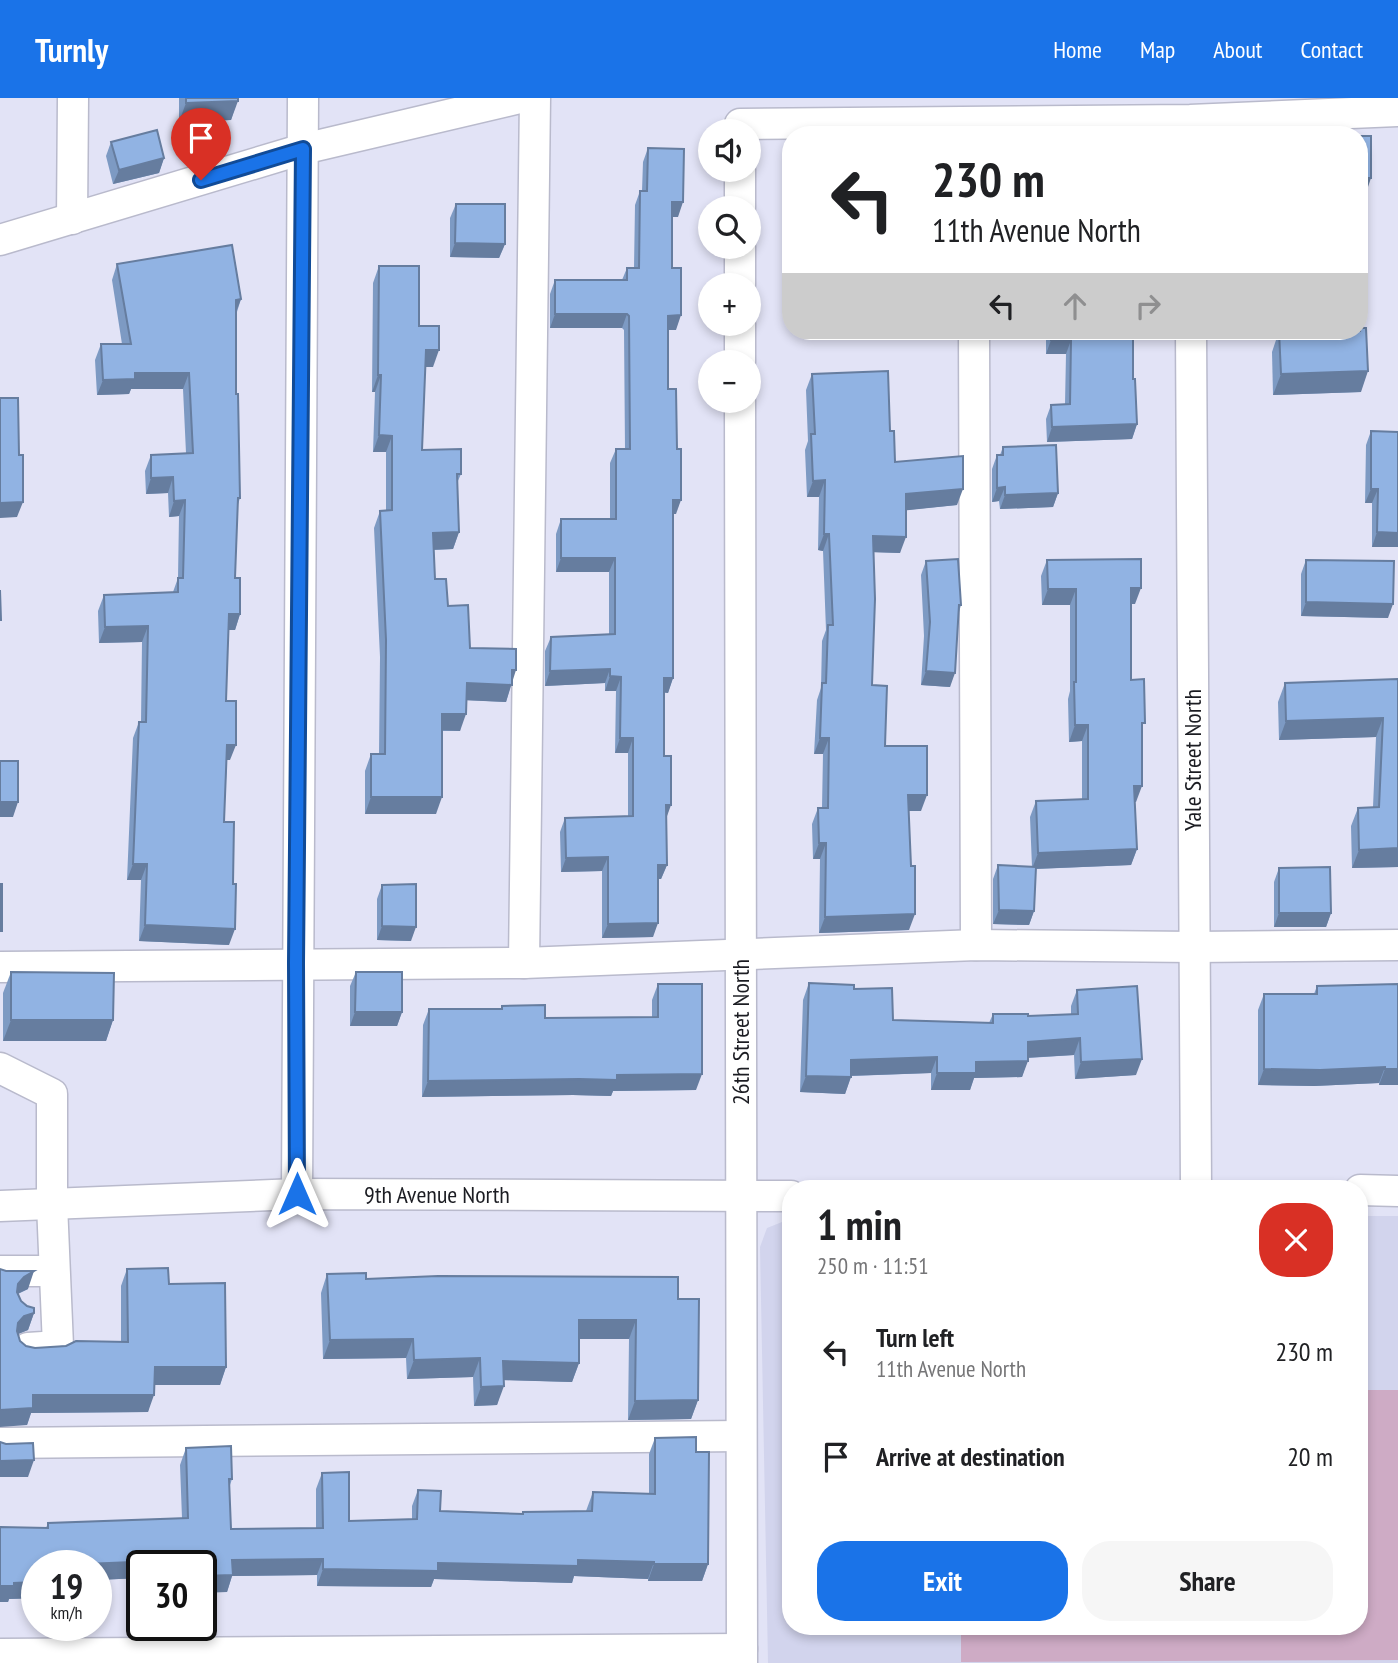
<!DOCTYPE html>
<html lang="en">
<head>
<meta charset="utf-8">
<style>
  body { margin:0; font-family:"PT Sans Narrow",sans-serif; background:#f6f6f6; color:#202124; height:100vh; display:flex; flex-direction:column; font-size:26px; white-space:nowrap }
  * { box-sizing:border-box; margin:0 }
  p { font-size:23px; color:#757577 }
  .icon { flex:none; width:38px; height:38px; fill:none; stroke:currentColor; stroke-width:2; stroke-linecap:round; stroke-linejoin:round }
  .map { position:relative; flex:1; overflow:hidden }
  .drawer { position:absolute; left:782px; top:1082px; width:586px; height:455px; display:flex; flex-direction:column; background:#fff; border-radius:28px; box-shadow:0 4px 10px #0003 }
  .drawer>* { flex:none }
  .guide { position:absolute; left:782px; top:28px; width:586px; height:214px; border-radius:28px; box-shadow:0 4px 10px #0003; background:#fff; color:#202124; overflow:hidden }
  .controls { position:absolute; left:698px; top:21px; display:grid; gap:14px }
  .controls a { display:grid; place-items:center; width:63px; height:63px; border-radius:50%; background:#fff; box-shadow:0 4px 10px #0003; font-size:35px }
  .speed { position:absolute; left:21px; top:1452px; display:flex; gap:14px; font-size:35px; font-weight:700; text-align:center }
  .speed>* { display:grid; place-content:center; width:91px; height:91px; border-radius:50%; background:#fff; box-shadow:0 4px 10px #0003; line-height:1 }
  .speed small { font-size:18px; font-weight:400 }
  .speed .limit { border:4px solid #111; border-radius:10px; background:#fff; color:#111 }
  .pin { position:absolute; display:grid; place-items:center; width:60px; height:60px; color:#fff; margin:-72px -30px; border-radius:50% 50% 50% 0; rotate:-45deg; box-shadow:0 0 7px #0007 }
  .pin .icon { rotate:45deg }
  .me { position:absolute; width:77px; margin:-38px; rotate:0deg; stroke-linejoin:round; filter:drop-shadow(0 0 5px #0008) }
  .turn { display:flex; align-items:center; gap:24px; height:147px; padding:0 35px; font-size:32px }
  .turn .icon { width:91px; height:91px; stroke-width:2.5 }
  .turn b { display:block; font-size:49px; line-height:60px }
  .lanes { display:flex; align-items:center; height:66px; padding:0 35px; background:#0003; justify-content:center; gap:35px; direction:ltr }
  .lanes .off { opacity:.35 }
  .round { display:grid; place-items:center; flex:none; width:74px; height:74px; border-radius:28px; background:#f6f6f6 }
  .headline { display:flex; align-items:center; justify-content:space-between; height:119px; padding:0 35px }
  h1 { font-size:42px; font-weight:800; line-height:52px }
  .button { display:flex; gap:14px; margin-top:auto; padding:14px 35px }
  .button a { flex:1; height:80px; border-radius:28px; background:#1a73e8; color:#fff; font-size:28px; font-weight:800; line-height:80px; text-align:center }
  .button a+a { background:#f6f6f6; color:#202124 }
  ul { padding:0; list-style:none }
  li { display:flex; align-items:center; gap:21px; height:105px; padding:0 35px }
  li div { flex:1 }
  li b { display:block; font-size:26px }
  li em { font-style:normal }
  header { display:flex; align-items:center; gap:42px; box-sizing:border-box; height:98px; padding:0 35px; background:#1a73e8; color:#fff }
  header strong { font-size:33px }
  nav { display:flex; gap:38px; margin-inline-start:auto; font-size:24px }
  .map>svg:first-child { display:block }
  .built { fill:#d2d4ed }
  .green { fill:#ceabc5 }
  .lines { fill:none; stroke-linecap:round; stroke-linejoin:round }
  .minor-casing { stroke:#b9bacc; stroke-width:33 }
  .minor { stroke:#fff; stroke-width:30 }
  .wall { fill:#7d9ac3 }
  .shaded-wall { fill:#667d9f }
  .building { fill:#91b3e3; stroke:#667d9f; stroke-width:2 }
  .route-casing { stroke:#114b97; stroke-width:18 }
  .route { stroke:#1a73e8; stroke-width:12 }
  .labels { text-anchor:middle; stroke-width:6; stroke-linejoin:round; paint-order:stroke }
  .street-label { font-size:24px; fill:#1b1c22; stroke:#fff }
</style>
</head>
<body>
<header>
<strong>Turnly</strong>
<nav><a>Home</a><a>Map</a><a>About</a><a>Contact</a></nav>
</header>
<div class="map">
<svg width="1398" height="1565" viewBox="0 0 1398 1565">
  <rect width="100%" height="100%" fill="#e2e3f6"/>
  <polygon class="built" points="1360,1118 1398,1118 1398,1565 768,1565 760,1149 767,1130 782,1124 791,1123 791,1528 1360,1528"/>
  <polygon class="green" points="1360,1292 1398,1292 1398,1562 961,1564 961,1528 1360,1528"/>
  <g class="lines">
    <g class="minor-casing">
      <g id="minor">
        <polyline points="740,26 1190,22 1398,13"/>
        <polyline points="740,72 740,110"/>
        <polyline points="72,121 73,0"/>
        <polyline points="0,142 303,51 520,0"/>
        <polyline points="740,149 740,187"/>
        <polyline points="740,226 740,264"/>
        <polyline points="974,233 976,847"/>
        <polyline points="1191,233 1196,1090"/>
        <polyline points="740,303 742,1565"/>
        <polyline points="524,865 535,0"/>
        <polyline points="0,869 524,865 976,847 1194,849 1398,847"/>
        <polyline points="0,970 52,996 52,1106 58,1248 28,1250"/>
        <polyline points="1360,1092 1398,1093"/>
        <polyline points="297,1096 303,0"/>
        <polyline points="0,1108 297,1096 791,1098"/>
        <polyline points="0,1173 52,1173"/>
        <polyline points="0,1345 741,1338"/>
        <polyline points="0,1556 742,1551"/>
      </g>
    </g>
    <use href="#minor" class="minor"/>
  </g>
  <g class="wall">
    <polygon points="179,0 238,0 231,22 179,24"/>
    <polygon points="111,44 164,60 159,75 113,86 106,58"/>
    <polygon points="648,50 678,119 672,119 672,170 676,232 668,232 668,291 676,416 673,416 673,580 668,595 664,594 664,658 667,767 661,781 658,781 653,839 602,840 602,773 561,774 560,734 565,720 628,718 628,655 615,655 616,593 605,593 605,585 545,588 545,553 551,539 609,536 609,474 556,474 556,436 561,421 610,421 610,365 616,351 625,351 624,232 622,230 550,230 550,196 555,182 622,182 627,170 634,170 635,107 640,93 642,93 643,64"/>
    <polygon points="456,106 505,146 499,160 450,159 450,120"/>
    <polygon points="117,166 241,201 236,217 236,296 240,400 238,406 235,480 240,516 235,532 228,532 226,603 230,662 227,662 224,724 229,847 139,843 141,782 127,782 133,640 139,624 141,624 142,544 99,545 98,513 104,497 173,494 178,480 179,418 169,419 168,395 146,396 145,373 151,357 186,355 183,291 131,291 129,296 97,297 95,262 101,246 122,246 112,182"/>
    <polygon points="379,168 419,228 433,269 425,269 422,352 461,376 457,385 459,434 453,451 434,452 435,481 470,550 512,583 506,604 466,602 460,633 442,633 436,716 365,716 365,673 371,656 379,656 380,559 374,430 380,413 386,413 386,354 373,354 375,294 372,294 373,185"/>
    <polygon points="1046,233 1133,233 1133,281 1137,326 1132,341 1047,344 1046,321 1051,307 1065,306 1066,256 1046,256"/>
    <polygon points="1279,233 1361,294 1273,297 1272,254"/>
    <polygon points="812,276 890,333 895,364 957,407 906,412 900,455 874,454 872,587 885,648 921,713 909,713 909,832 819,835 820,761 813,761 812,726 818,710 822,710 823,656 814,656 817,602 821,590 822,543 826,532 823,453 818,452 819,399 807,399 805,352 808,343 806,292"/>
    <polygon points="1371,333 1398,449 1372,449 1372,405 1365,405 1366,347"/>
    <polygon points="1003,349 1058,395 1053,409 1000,411 999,403 992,404 992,371 997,357 1000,357"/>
    <polygon points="1047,462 1135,506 1131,506 1131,582 1142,633 1136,704 1135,704 1137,751 1131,767 1036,771 1034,813 1029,827 993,826 993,781 998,767 1032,769 1030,719 1036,703 1082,701 1082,643 1069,644 1068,601 1070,593 1070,507 1042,507 1041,478"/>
    <polygon points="1306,462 1388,520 1301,518 1301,476"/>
    <polygon points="926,463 961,507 959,514 950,589 921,587 924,538 921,477"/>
    <polygon points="1398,581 1398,769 1352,770 1351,728 1358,710 1373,709 1376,639 1279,642 1278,604 1285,585"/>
    <polygon points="1279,770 1331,815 1326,829 1274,829 1274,784"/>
    <polygon points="382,787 411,843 377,842 377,801"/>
    <polygon points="11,874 113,922 106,943 3,943 3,895"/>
    <polygon points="356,874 402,914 397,928 350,928 350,888"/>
    <polygon points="809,885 854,891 893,922 989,925 993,916 1028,918 1071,916 1071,908 1077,892 1136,977 1075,981 1074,957 1028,960 1022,979 974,980 970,992 931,992 931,975 851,978 845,996 800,994 803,902"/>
    <polygon points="658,886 696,992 613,993 611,998 573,997 422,999 423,927 429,911 501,911 502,908 545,920 652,919 652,902"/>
    <polygon points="1398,886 1398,987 1379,987 1379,985 1314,988 1258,987 1258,912 1264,896 1314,896 1317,888"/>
    <polygon points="0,1171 28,1191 18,1196 21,1203 34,1215 28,1232 18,1236 20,1243 26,1248 35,1250 121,1243 121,1188 127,1171 169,1186 226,1269 220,1287 154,1287 148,1314 31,1315 27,1327"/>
    <polygon points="327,1176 366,1181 678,1201 698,1302 691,1321 628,1322 629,1241 579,1241 579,1265 572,1284 504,1282 497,1307 474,1308 473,1279 407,1281 406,1260 323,1261 321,1195"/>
    <polygon points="655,1340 696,1354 708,1466 702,1483 648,1483 648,1481 574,1478 572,1485 434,1481 431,1489 317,1488 317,1477 232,1478 227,1494 201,1468 142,1468 142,1480 96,1482 96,1468 37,1468 37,1500 9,1501 8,1504 0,1504 46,1430 48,1425 182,1420 180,1367 186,1350 232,1381 229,1390 231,1431 316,1430 316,1391 322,1375 349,1423 412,1422 412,1408 418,1392 440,1413 522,1416 523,1414 586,1413 593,1394 649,1396 649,1356"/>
  </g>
  <g class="shaded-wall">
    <polygon points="238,3 231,22 179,24 186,5"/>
    <polygon points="164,60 159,75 113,86 119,72"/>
    <polygon points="1360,80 1371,80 1365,98 1360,97"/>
    <polygon points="672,104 683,104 678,119 667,119"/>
    <polygon points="455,145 505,146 499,160 450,159"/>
    <polygon points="241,201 235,217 236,202"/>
    <polygon points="555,216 627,216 622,230 550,230"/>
    <polygon points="681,217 676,232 663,232 668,218"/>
    <polygon points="1051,242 1071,242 1066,256 1046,256"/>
    <polygon points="426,252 439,252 433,269 419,269"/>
    <polygon points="1368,273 1361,294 1273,297 1281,276"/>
    <polygon points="135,275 189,275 183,291 131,291 129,296 97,297 103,282"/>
    <polygon points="378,277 381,277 375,294 372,294"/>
    <polygon points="1137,326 1132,341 1047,344 1052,329"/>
    <polygon points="379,337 392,338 386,354 373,354"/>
    <polygon points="173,379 168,395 146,396 151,380"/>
    <polygon points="825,382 819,399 807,399 813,383"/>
    <polygon points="1005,389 999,403 992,404 997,390"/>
    <polygon points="963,391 957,407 900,413 906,396"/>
    <polygon points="1371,391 1378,391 1372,405 1365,405"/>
    <polygon points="1058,395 1053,409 1000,411 1005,397"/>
    <polygon points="185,402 179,418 169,419 174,403"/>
    <polygon points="673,402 681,402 676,416 668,416"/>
    <polygon points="23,404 17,419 0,420 0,405"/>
    <polygon points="459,434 453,451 427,452 433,435"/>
    <polygon points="1377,434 1398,435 1398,449 1372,449"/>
    <polygon points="824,436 829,436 823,453 818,452"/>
    <polygon points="873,438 906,439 900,455 867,454"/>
    <polygon points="561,460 615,460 609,474 556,474"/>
    <polygon points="1131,490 1141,490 1135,506 1125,506"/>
    <polygon points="1048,491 1076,491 1070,507 1042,507"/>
    <polygon points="1306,504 1393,506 1388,520 1301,518"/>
    <polygon points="229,516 240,516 235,532 223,532"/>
    <polygon points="148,528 142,544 99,545 105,529"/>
    <polygon points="610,571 605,585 545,588 550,573"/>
    <polygon points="512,572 516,572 506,604 461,602 467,585"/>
    <polygon points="926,573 955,575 950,589 921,587"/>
    <polygon points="610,578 621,579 616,593 605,593"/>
    <polygon points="664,580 673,580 668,595 659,594"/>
    <polygon points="442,616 466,616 460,633 436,632"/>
    <polygon points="1383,620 1376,639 1279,642 1286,623"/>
    <polygon points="1075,627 1088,627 1082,643 1069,644"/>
    <polygon points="620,640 633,640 628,655 615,655"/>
    <polygon points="820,640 829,640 823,656 814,656"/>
    <polygon points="227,647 236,647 230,662 222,662"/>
    <polygon points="1134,688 1142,688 1136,704 1128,704"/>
    <polygon points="908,697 927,697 921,713 902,713"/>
    <polygon points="371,699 442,699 436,716 365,716"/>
    <polygon points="0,704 18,704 13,719 0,719"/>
    <polygon points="666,707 671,707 666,721"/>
    <polygon points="819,745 826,745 820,761 813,761"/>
    <polygon points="1398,750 1398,769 1352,770 1359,752"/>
    <polygon points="1137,751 1131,767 1032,771 1038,755"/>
    <polygon points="608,759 602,773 561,774 566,760"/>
    <polygon points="133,766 147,766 141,782 127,782"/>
    <polygon points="658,767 667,767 661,781 653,781"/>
    <polygon points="999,812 1034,813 1029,827 993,826"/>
    <polygon points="1279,815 1331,815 1326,829 1274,829"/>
    <polygon points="915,816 909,832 819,835 825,819"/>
    <polygon points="658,825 653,839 602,840 608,826"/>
    <polygon points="145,827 235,831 229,847 139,843"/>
    <polygon points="382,828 416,829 411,843 377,842"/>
    <polygon points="355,914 402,914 397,928 350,928"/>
    <polygon points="11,922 113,922 106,943 3,943"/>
    <polygon points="1080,940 1074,957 1022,960 1028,944"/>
    <polygon points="937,959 931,975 845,978 851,962"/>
    <polygon points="1142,961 1136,977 1075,981 1081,964"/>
    <polygon points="1028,963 1022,979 974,980 970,992 931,992 937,975 976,964"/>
    <polygon points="1385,969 1379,985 1314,988 1258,987 1264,971"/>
    <polygon points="1385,971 1398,971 1398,987 1379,987"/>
    <polygon points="702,976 696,992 613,993 611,998 573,997 422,999 428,983 617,977"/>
    <polygon points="806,978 851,979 845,996 800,994"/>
    <polygon points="34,1173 28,1191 17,1196 18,1186 24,1179"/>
    <polygon points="34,1215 28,1232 18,1236 12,1243 18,1225 24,1218"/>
    <polygon points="579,1222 636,1222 629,1241 572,1241"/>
    <polygon points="413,1241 406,1260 323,1261 330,1242"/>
    <polygon points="480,1260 473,1279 407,1281 414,1262"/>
    <polygon points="503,1263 579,1265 572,1284 496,1282"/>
    <polygon points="155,1269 226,1269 220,1287 148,1287"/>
    <polygon points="504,1288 497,1307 474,1308 481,1289"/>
    <polygon points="33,1297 154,1297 148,1314 31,1315 27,1327 0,1329 0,1312"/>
    <polygon points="698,1302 691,1321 628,1322 635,1303"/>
    <polygon points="34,1362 28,1379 0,1379 0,1363"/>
    <polygon points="323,1461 317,1477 232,1478 227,1494 201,1495 201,1478 232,1462"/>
    <polygon points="180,1462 178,1468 142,1468 142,1480 96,1482 96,1468 85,1468 86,1466"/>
    <polygon points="578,1462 654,1464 648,1481 574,1478 572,1485 434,1481 431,1489 317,1488 323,1471 438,1465"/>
    <polygon points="654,1466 708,1466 702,1483 648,1483"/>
    <polygon points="37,1484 37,1500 9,1501 8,1504 0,1504 0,1488 14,1485"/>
  </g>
  <g class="building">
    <polygon points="186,0 238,0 238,3 186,5"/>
    <polygon points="157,32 164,60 119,72 111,44"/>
    <rect x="1360" y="38" width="11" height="42"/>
    <polygon points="648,50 684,51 683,104 672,104 672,170 681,170 681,217 668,218 668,291 676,291 677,351 681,351 681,402 673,402 673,580 664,580 664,658 671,658 671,707 666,707 667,767 658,767 658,825 608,826 608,759 566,760 565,720 633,718 633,640 620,640 621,579 610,578 610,571 550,573 551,539 615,536 615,460 561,460 561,421 616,421 616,351 630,351 629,218 627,216 555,216 555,182 627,182 627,170 639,170 640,93 647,93"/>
    <polygon points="456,106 505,106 505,146 455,145"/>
    <polygon points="232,147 241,201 236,202 236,296 238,296 240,400 238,400 235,480 240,480 240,516 229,516 226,603 236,603 236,647 227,647 224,724 234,724 233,786 236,786 235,831 145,827 147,766 133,766 139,624 146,624 148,528 105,529 104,497 178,494 178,480 183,480 185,402 174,403 173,379 151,380 151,357 193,355 189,275 135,275 135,281 103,282 101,246 131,246 117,166"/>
    <polygon points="379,168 419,168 419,228 439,228 439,252 426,252 422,352 461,351 461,376 457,376 459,434 433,435 435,481 446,481 448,508 468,507 470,550 516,551 516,572 512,572 512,587 467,585 466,616 442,616 442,699 371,699 371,656 385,656 386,542 380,413 392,412 392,338 379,337 381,277 378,277"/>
    <polygon points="1360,230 1366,230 1368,273 1281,276 1279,233 1360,233"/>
    <polygon points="1051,233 1133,233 1133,281 1135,281 1137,326 1052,329 1051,307 1070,306 1071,242 1051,242"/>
    <polygon points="888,273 890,333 894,333 895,364 963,358 963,391 906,396 906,439 873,438 875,501 872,587 887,588 885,648 927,648 927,697 908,697 911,768 915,768 915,816 825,819 826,745 819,745 818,710 828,710 829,640 820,640 822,585 826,585 828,527 833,527 829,436 824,436 825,382 813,383 811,336 815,336 812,276"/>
    <polygon points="0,300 18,300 19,357 23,357 23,404 0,405"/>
    <polygon points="1371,333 1398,334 1398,435 1377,434 1378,391 1371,391"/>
    <polygon points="1056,347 1058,395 1005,397 1005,389 997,390 997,357 1003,357 1003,349"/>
    <polygon points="958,461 961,507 959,507 955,575 926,573 930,524 926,463"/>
    <polygon points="1141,461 1141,490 1131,490 1131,582 1144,581 1145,625 1142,625 1142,688 1134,688 1137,751 1038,755 1036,703 1088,701 1088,627 1075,627 1074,584 1076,584 1076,491 1048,491 1047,462"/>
    <polygon points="1306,462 1394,463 1393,506 1306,504"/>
    <polygon points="0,492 1,522 0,522"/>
    <polygon points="1398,581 1398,750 1359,752 1358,710 1379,709 1383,620 1286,623 1285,585"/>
    <rect x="0" y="663" width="18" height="41"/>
    <polygon points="998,767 1036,769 1034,813 999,812"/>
    <polygon points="1330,769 1331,815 1279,815 1279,770"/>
    <rect x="0" y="786" width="2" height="47"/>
    <polygon points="416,786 416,829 382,828 382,787"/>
    <polygon points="11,874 114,875 113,922 11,922"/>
    <polygon points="356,874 402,874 402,914 355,914"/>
    <polygon points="809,885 854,887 854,891 892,890 893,922 993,925 993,916 1028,916 1028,918 1078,916 1077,892 1137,888 1142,961 1081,964 1080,940 1028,944 1028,963 976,964 976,975 937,975 937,959 851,962 851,979 806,978"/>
    <polygon points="658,886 702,886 702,976 617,977 617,982 579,981 428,983 429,911 502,911 502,908 545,907 545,920 658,919"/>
    <polygon points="1398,886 1398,971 1385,971 1385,969 1320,972 1264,971 1264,896 1317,896 1317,888"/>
    <polygon points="168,1170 169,1186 225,1185 226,1269 155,1269 154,1297 33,1297 33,1310 0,1312 0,1171 6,1173 34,1173 24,1179 18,1186 17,1194 21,1203 27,1208 34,1210 34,1215 24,1218 18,1225 17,1233 20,1243 26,1248 35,1250 66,1248 76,1243 128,1244 127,1171"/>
    <polygon points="366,1175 366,1181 438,1178 678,1179 678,1201 699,1201 698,1302 635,1303 636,1222 579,1222 579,1265 503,1263 504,1288 481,1289 480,1260 414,1262 413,1241 330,1242 327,1176"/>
    <polygon points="696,1339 696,1354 709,1354 708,1466 654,1466 654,1464 578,1462 578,1468 438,1465 438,1473 323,1471 323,1461 232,1462 233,1477 201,1478 201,1468 180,1468 180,1462 86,1466 86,1468 37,1468 37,1484 14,1485 14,1488 0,1488 0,1429 48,1430 48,1425 188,1420 186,1350 231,1348 232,1381 229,1381 231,1431 323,1430 322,1375 349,1374 349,1423 417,1421 418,1392 441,1393 440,1413 523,1416 523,1414 592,1413 593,1394 655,1396 655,1340"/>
    <polygon points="0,1344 6,1346 33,1345 34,1362 0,1363"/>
  </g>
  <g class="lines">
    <g class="route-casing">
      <polyline id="route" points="201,82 303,51 296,865 297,1096"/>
    </g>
    <use href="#route" class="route"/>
  </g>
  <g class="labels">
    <g class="street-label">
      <text transform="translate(1193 662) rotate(-90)" y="8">Yale Street North</text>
      <text transform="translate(741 934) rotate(-90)" y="8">26th Street North</text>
      <text x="437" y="1105">9th Avenue North</text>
    </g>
  </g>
</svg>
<div class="controls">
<a><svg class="icon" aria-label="sound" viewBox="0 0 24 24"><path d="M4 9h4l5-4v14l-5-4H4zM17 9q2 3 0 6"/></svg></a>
<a><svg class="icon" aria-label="search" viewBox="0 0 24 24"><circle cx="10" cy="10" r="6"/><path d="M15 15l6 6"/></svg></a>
<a>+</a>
<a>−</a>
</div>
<div class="speed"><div>19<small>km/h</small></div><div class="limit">30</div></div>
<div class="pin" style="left:201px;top:82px;background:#d93025"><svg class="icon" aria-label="arrive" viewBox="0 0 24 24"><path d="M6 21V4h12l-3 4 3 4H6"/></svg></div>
<svg class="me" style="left:297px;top:1096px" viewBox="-20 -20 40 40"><path d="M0-17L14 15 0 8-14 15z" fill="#1a73e8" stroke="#fff" stroke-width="4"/></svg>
<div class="guide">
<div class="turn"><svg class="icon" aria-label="left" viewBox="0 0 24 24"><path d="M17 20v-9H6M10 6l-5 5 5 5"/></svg><div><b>230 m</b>11th Avenue North</div></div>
<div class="lanes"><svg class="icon" aria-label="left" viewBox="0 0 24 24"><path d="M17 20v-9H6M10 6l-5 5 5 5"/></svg><svg class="icon off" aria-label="ahead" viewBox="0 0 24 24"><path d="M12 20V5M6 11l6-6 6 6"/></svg><svg class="icon off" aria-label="right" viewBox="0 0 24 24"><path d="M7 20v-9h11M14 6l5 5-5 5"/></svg></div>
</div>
<section class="drawer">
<div class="headline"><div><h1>1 min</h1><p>250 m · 11:51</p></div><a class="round" style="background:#d93025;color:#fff"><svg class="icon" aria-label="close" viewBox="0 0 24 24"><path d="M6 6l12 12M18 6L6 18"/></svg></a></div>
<ul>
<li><svg class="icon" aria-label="left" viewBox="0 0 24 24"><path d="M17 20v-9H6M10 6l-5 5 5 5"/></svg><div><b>Turn left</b><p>11th Avenue North</p></div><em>230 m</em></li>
<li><svg class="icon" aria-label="arrive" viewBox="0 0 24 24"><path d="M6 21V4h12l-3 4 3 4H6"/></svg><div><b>Arrive at destination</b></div><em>20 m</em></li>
</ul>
<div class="button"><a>Exit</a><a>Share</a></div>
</section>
</div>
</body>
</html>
